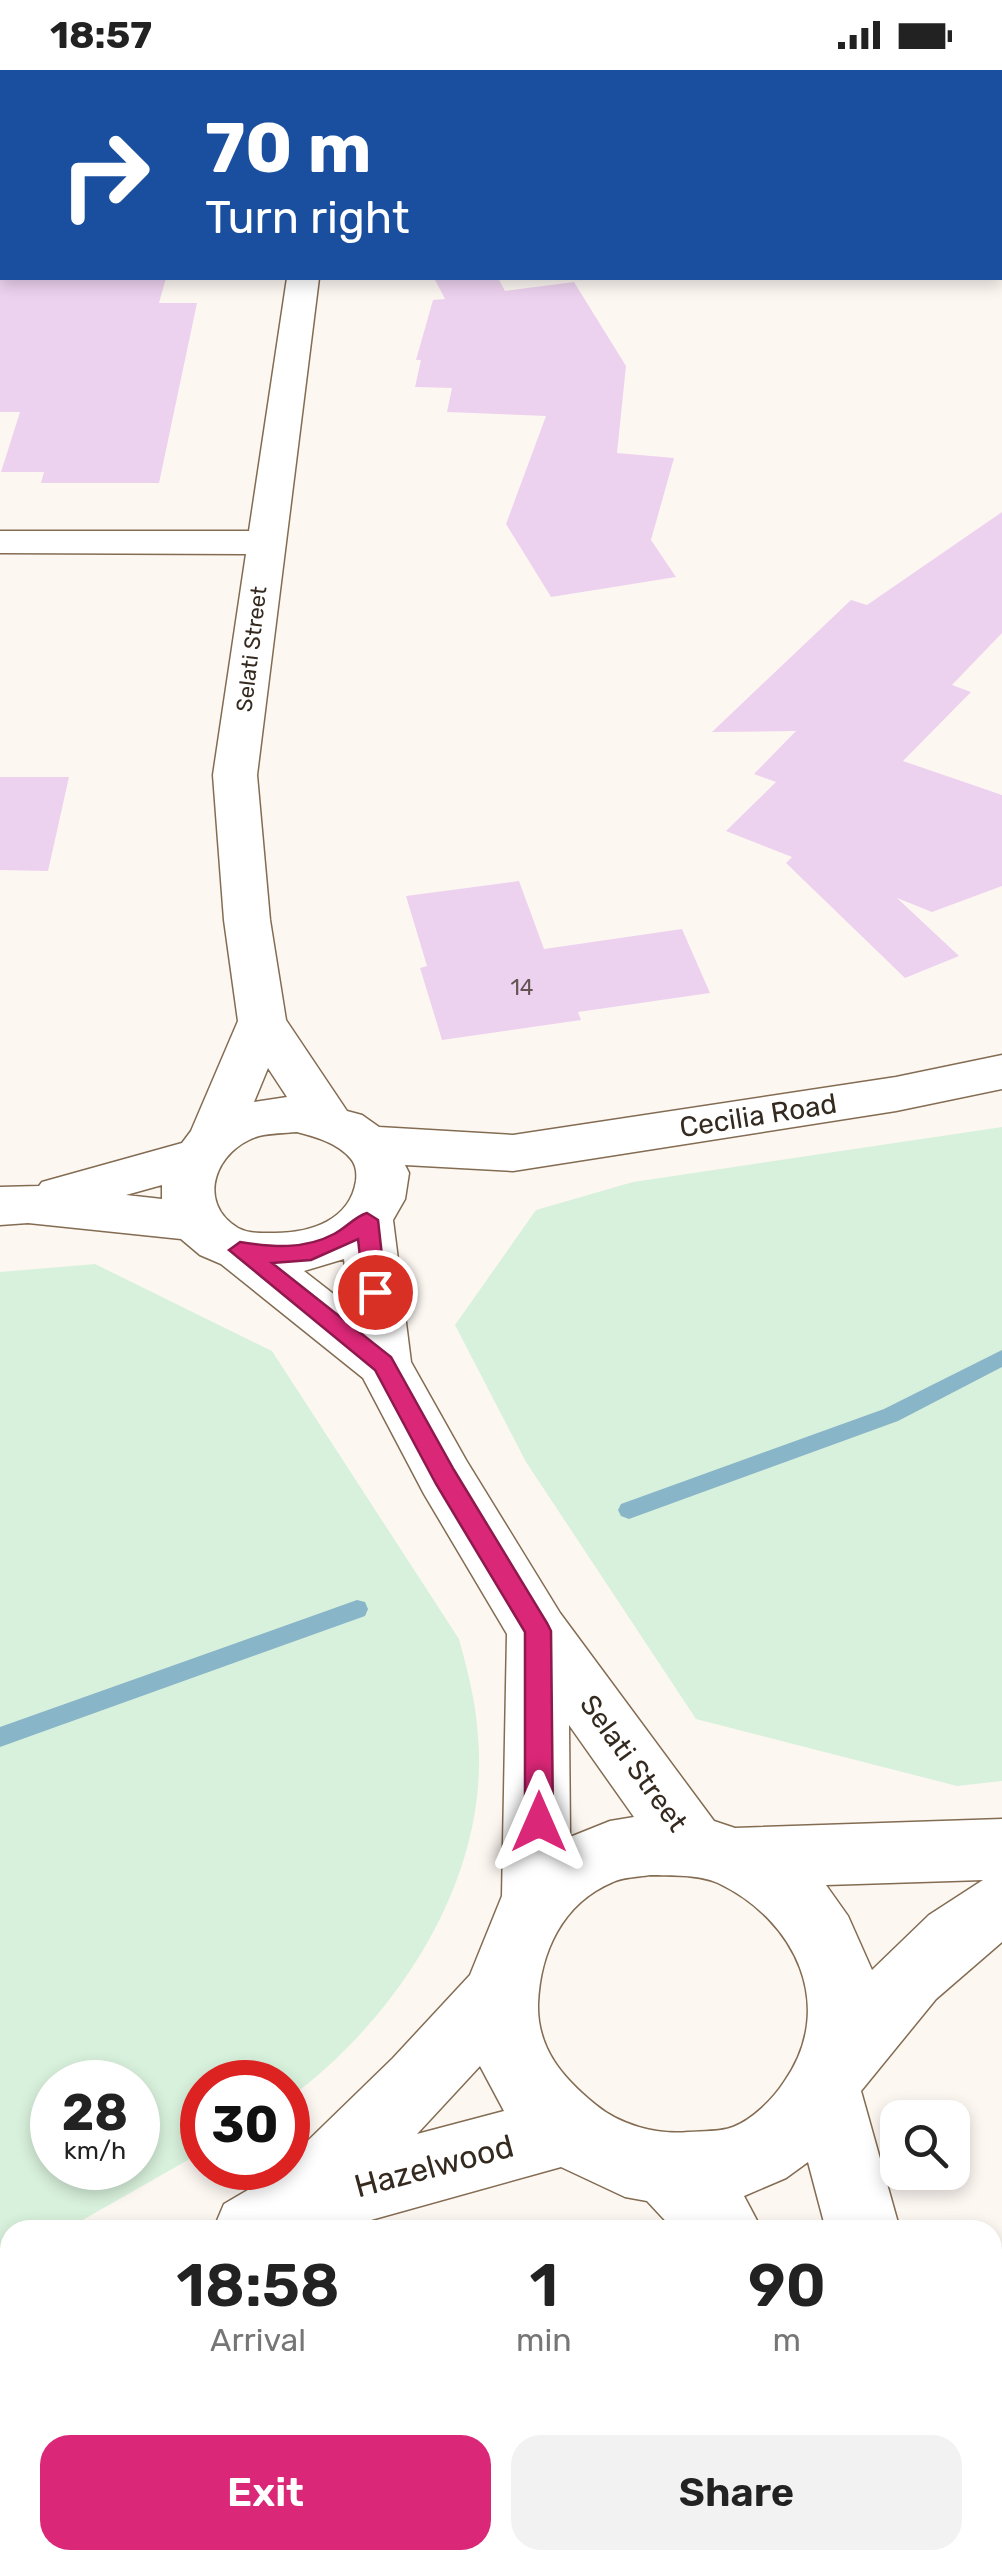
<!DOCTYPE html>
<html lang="en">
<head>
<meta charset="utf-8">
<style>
  body { margin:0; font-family:Rubik,sans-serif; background:#f2f2f2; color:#222; height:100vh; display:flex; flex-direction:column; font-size:38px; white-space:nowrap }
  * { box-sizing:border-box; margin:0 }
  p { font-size:32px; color:#767676 }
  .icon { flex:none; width:55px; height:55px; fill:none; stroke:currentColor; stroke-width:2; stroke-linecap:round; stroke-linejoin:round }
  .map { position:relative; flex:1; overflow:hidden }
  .sheet { position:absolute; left:0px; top:2150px; width:1002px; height:350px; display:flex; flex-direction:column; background:#fff; border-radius:30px 30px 0 0; box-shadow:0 5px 15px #0003 }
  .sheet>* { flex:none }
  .guide { position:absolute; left:0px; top:0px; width:1002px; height:210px; box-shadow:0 5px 15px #0003; background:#1a4fa0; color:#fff; overflow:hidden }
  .controls { position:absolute; left:880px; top:2030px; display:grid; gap:20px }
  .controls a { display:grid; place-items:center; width:90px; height:90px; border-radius:20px; background:#fff; box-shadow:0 5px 15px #0003; font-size:50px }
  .speed { position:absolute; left:30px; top:1990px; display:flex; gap:20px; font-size:50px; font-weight:700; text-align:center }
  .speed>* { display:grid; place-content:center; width:130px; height:130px; border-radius:50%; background:#fff; box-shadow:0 5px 15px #0003; line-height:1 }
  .speed small { font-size:25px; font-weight:400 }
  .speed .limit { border:15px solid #d22; background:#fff; color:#111 }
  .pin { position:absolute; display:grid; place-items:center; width:85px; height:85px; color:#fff; margin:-42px; border:5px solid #fff; border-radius:50%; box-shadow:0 2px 10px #0007 }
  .me { position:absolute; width:110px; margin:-55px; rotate:0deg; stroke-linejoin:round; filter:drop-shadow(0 0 8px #0008) }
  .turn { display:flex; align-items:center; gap:35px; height:210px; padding:0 40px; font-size:45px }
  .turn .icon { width:130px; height:130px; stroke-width:2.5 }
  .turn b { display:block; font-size:70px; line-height:85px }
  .eta { display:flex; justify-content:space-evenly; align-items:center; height:170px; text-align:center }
  .eta b { font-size:60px; font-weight:600; line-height:70px }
  .button { display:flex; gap:20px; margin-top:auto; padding:20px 40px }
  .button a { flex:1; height:115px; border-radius:30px; background:#db2777; color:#fff; font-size:40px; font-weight:600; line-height:115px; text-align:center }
  .button a+a { background:#f2f2f2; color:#222 }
  .status { display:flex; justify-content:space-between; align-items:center; height:70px; padding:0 50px; background:#fff; direction:ltr }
  .status svg { height:28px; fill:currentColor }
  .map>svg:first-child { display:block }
  .built { fill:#fbeee0 }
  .green { fill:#d8f1dc; fill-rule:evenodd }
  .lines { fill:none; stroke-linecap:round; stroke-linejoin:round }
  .stream { fill:#89b5c9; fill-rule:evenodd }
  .building { fill:#edd2ef }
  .street-casing { stroke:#836c52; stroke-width:3 }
  .street { fill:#fff; fill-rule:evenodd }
  .route { fill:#db2777; stroke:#8e194d; stroke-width:2.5 }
  .labels { text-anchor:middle; stroke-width:8; stroke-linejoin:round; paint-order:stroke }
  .far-street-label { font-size:22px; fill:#342a1f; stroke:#fff }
  .number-label { font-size:22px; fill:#625453 }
  .street-label { font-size:28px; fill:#342a1f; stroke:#fff }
  .near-street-label { font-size:32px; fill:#342a1f; stroke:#fff }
</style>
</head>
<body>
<div class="status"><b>18:57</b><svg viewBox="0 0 49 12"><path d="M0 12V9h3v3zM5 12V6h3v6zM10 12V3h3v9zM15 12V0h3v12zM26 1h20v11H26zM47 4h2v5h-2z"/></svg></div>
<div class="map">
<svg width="1002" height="2500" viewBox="0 0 1002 2500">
  <rect width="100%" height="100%" fill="#fdf7f2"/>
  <polygon class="built" points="396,0 1002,0 1002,55 1000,2"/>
  <g class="green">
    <polygon points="1002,1057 1002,1711 957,1716 696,1649 526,1392 455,1255 536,1140 633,1112"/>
    <path d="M95 1194 272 1281 459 1569C468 1602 476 1633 478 1666 490 1808 398 1948 288 2029V2012H202V2082L65 2160H10V2189L0 2194V1202ZM52 2012H138V2098H52Z"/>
  </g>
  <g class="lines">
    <g class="stream">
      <polygon points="1002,1280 1002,1297 898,1351 629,1449 621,1446 618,1440 621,1434 884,1339"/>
      <polygon points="357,1530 365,1532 368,1539 365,1546 0,1677 0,1657"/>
    </g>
  </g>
  <g class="building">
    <polygon points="0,208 166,208 159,233 197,233 159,413 41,413 44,402 1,402 20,342 0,342"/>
    <polygon points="434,208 498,208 505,221 574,212 626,296 617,383 674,388 651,470 676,507 551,527 506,454 546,346 447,342 452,318 415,317 421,290 416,290 433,230 445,229"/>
    <polygon points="1002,442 1002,563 952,615 971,622 903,691 1002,725 1002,816 932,842 897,828 959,886 905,908 786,793 792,787 726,761 776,712 754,704 796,661 712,662 851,530 867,535"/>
    <polygon points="0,707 69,707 48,801 0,800"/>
    <polygon points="519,811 544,879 682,859 710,923 578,942 581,950 442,970 420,898 427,896 406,826"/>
  </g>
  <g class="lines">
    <g class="street-casing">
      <g id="street">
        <rect x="316" y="0" width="28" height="2"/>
        <polygon points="1002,66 1002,84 1000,85 1000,67"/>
        <rect x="0" y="75" width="2" height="18"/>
        <path d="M287 208H319L257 705 270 850 286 950 347 1041 362 1045 379 1057 513 1065 896 1007 1002 985V1019L896 1041 513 1101 405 1095 409 1103 405 1129 393 1150 411 1292 466 1390 560 1543 714 1751 735 1758 1002 1749V1872L936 1929 861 2021 900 2160H826L808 2092 786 2108 744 2126 762 2160H674L647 2131 625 2127 561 2097 335 2160H213L224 2134 270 2107 279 2098H288V2090L393 1988 470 1905 502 1826 507 1564 424 1424 363 1308 221 1194 200 1185 181 1169 28 1153 0 1155V1117L39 1116 42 1112 182 1073 191 1061 238 951 224 850 213 705 246 484 0 483V461H249ZM268 998 287 1027 254 1032ZM297 1062C316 1067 338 1073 351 1089 356 1095 357 1103 356 1111 350 1150 311 1163 275 1163 262 1163 249 1164 238 1158 195 1132 216 1079 259 1066 271 1063 285 1063 297 1062ZM162 1115V1129L126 1125ZM344 1189 349 1236 304 1201ZM569 1655 634 1747 610 1751 570 1767ZM650 1805C671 1806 698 1804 718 1813 796 1850 837 1937 784 2012 773 2029 753 2049 733 2057 721 2062 702 2061 688 2062 657 2065 620 2055 596 2035 563 2008 537 1979 538 1934 540 1883 562 1833 613 1812 624 1807 638 1807 650 1805ZM983 1810 929 1845 872 1900 848 1846 826 1815ZM480 1996 504 2041 417 2064Z"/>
        <polygon points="10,2272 10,2351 0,2355 0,2276"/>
        <polygon points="890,2490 973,2490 977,2500 894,2500"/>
      </g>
    </g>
    <use href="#street" class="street"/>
  </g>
  <path class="route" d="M367 1143 378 1150 386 1222 383 1228 375 1230 364 1222 358 1169 311 1190 272 1193 391 1287 454 1400 547 1553 551 1561 553 1752 549 1760 539 1764 529 1760 525 1752V1562L436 1414 375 1300 229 1180 240 1172C272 1177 304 1180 334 1164 346 1158 354 1147 367 1143Z"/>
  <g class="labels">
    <g class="far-street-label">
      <text transform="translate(251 579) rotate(-83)" y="8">Selati Street</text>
    </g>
    <g class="number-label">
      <text x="522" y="925">14</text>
    </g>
    <g class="street-label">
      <text transform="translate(758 1045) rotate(-9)" y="10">Cecilia Road</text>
      <text transform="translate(634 1693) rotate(54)" y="10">Selati Street</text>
    </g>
    <g class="near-street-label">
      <text transform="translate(434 2096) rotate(-15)" y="11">Hazelwood</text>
    </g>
  </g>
</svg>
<div class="controls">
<a><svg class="icon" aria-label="search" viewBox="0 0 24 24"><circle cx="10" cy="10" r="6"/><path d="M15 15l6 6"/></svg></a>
</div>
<div class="speed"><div>28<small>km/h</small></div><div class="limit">30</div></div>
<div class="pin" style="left:375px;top:1222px;background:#d93025"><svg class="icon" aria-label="arrive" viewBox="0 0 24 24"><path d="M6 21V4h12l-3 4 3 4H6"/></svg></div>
<svg class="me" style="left:539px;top:1752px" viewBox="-20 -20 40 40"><path d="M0-17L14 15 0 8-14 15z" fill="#db2777" stroke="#fff" stroke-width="4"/></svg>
<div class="guide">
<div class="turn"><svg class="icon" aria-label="right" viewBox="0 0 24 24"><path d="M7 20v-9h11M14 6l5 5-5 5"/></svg><div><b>70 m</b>Turn right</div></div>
</div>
<section class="sheet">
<div class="eta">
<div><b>18:58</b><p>Arrival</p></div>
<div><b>1</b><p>min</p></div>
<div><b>90</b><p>m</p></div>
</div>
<div class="button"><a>Exit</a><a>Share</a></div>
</section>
</div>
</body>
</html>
